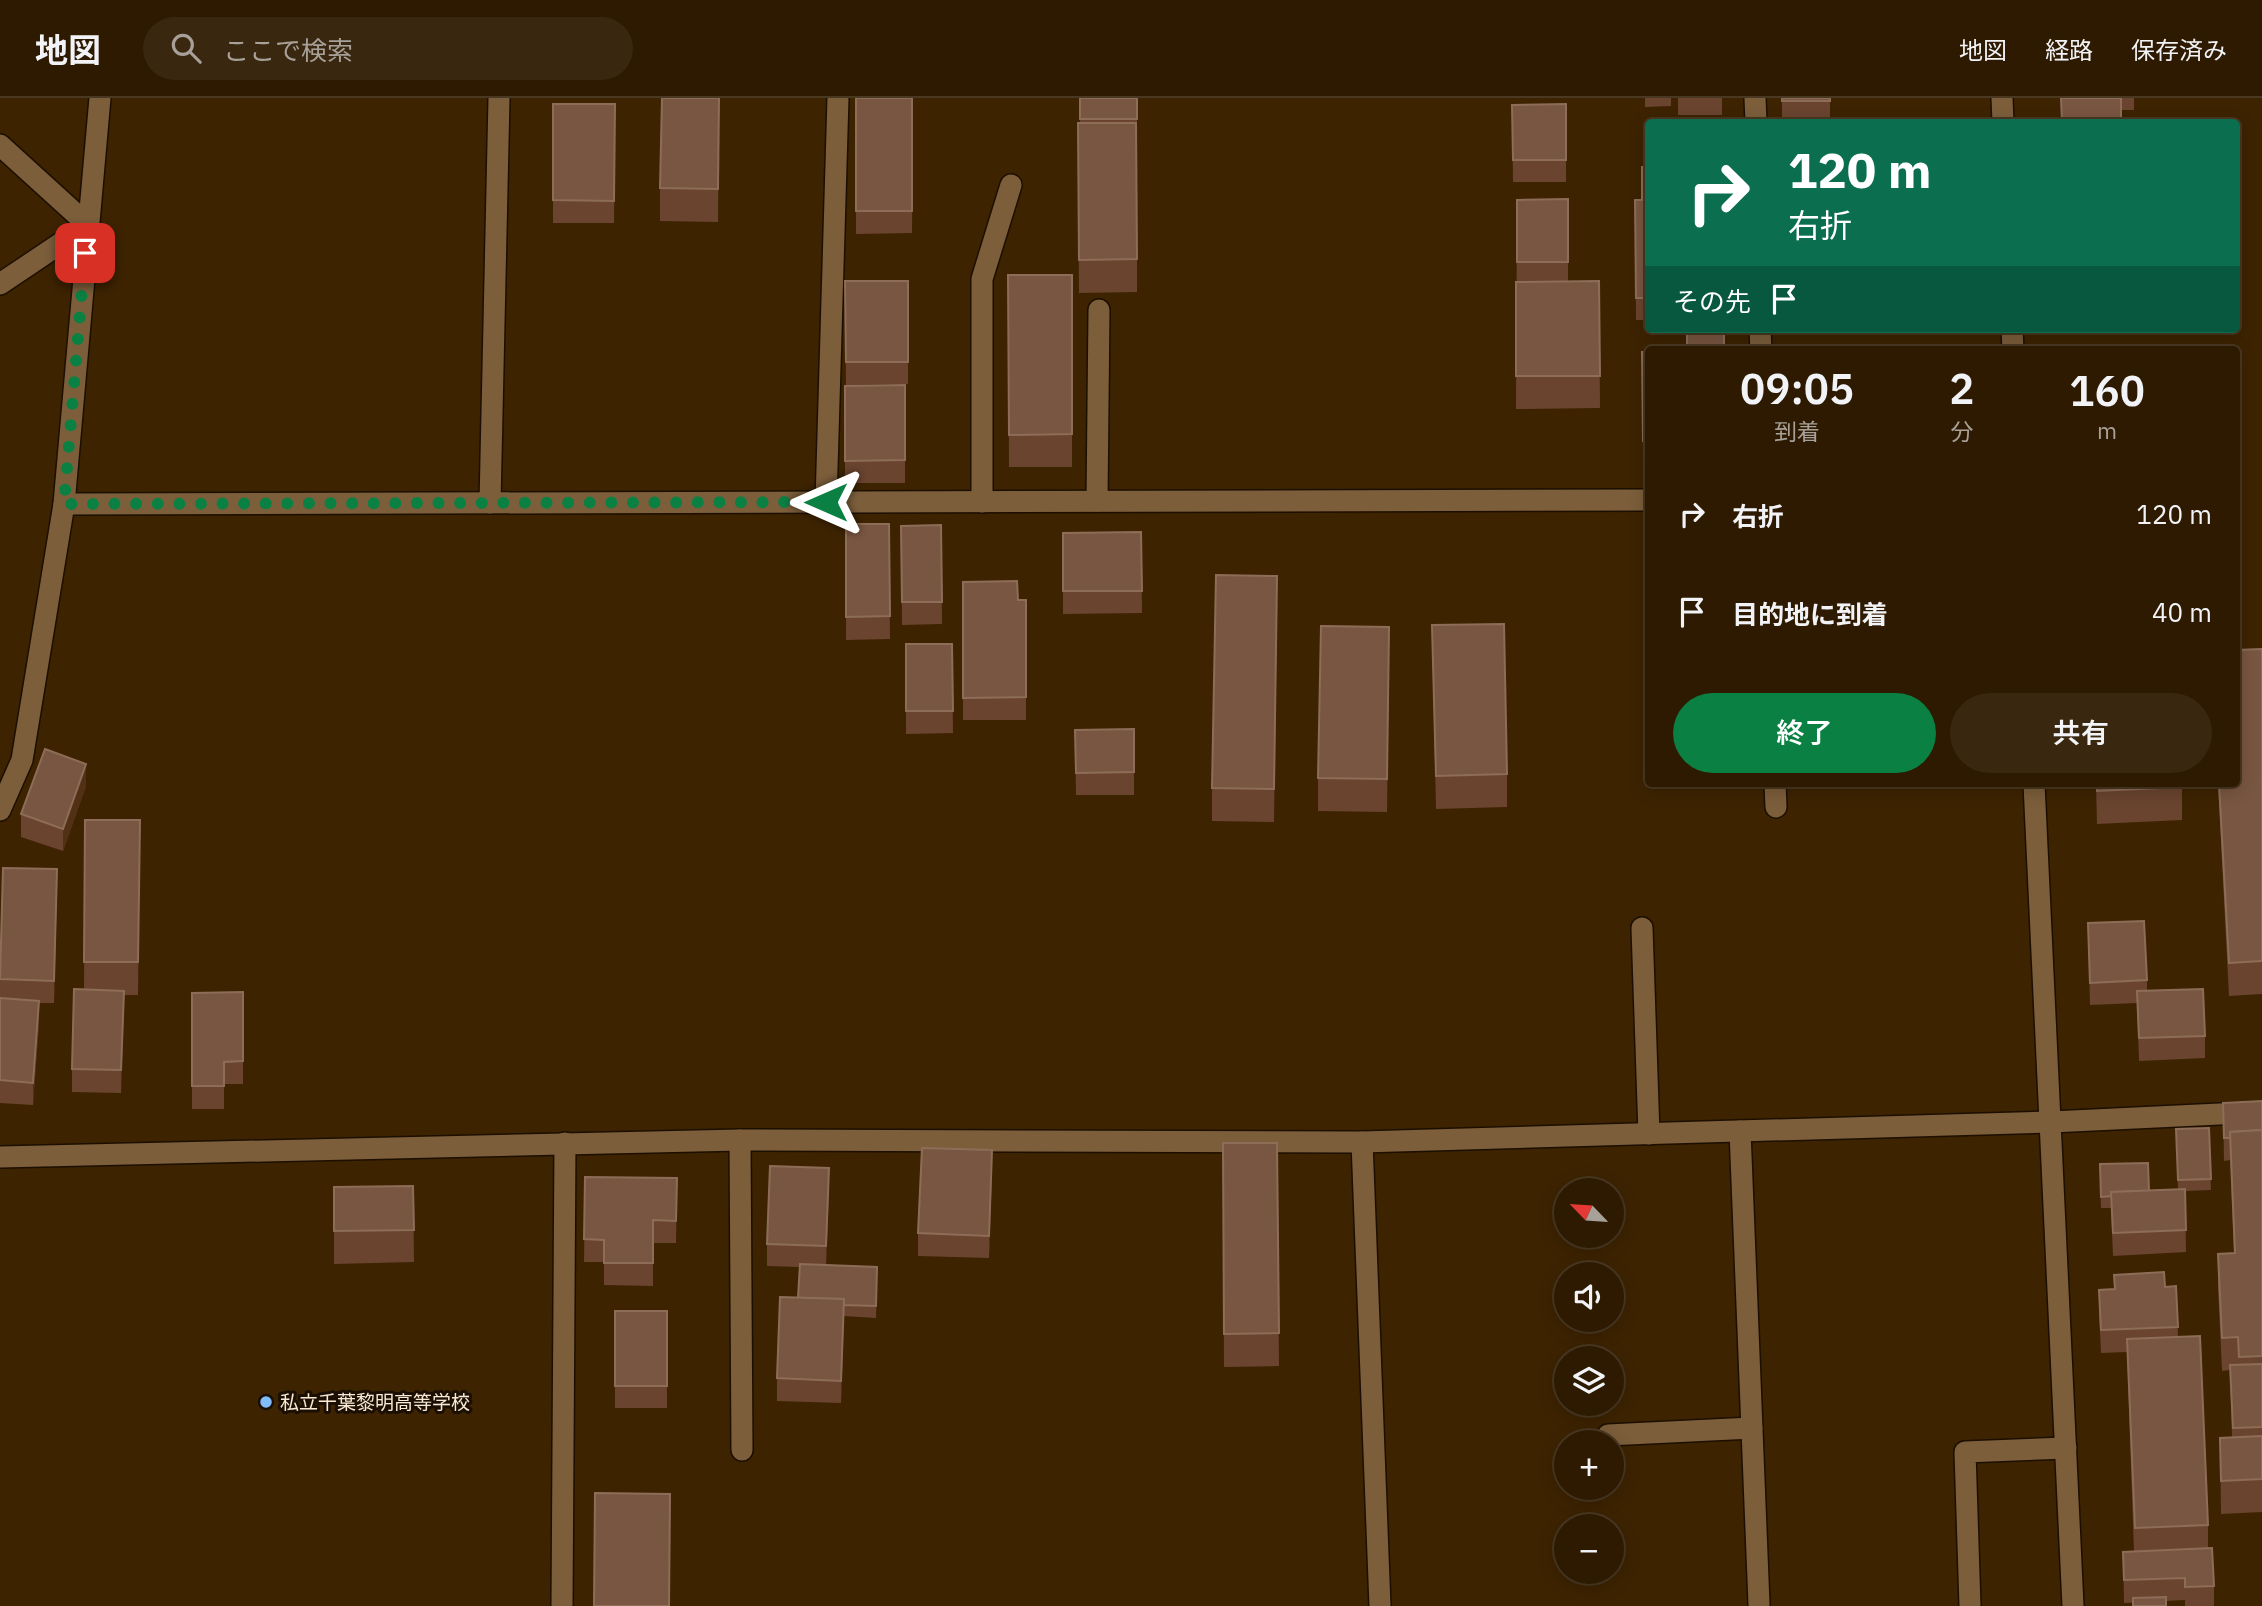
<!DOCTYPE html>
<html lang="ja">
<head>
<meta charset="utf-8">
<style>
  body { margin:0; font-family:"IBM Plex Sans","Noto Sans JP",sans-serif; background:#3a270f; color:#f1f3f6; height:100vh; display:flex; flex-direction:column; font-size:26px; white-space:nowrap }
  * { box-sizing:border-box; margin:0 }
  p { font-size:23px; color:#a7a199 }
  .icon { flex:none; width:38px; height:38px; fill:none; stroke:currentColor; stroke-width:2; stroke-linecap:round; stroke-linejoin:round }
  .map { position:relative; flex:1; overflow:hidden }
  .drawer { position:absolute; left:1645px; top:248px; width:595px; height:441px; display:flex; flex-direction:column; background:#2e1a00; border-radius:7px; box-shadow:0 4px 18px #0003,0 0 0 2px #493822 }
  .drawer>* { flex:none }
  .guide { position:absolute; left:1645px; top:21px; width:595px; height:214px; border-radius:7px; box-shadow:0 4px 18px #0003,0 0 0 2px #493822; background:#0b6e4f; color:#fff; overflow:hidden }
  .needle { width:46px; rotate:295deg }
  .controls { position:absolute; left:1554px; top:1080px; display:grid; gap:14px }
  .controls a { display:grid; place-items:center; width:70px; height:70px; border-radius:50%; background:#2e1a00; box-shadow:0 4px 18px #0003,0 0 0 2px #493822; font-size:35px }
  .pin { position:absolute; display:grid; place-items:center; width:60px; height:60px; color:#fff; margin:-30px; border-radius:14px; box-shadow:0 4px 10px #0006 }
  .me { position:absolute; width:77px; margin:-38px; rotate:270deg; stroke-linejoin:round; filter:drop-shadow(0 0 5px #0008) }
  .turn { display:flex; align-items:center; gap:24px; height:147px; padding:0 28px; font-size:32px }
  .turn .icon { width:91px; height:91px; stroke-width:2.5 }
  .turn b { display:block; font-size:49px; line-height:60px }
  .then { display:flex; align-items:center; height:66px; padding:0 28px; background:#0003; gap:14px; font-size:26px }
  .eta { display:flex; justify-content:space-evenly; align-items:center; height:119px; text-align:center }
  .eta b { font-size:42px; font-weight:600; line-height:49px }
  .button { display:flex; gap:14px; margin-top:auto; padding:14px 28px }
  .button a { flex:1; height:80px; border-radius:42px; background:#0b8043; color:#fff; font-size:28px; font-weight:600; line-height:80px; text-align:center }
  .button a+a { background:#3a270f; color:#f1f3f6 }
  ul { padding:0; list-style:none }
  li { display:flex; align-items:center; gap:21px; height:98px; padding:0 28px }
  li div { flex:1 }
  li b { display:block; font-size:26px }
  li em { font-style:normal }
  header { display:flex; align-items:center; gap:42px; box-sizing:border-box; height:98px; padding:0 35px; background:#2e1a00; border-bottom:2px solid #493822 }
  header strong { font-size:33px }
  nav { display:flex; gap:38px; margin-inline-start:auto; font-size:24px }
  .search { width:490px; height:63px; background:#3a270f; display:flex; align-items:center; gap:18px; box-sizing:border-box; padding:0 24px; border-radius:38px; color:#a7a199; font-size:26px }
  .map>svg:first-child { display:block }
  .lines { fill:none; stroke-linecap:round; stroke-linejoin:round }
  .minor-casing { stroke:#1d0f00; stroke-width:24 }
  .minor { stroke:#7c5e3b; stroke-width:21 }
  .wall { fill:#6a442f }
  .shaded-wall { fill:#513015 }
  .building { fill:#795641; stroke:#8d6d58; stroke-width:2 }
  .route { stroke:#0b8043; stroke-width:12; stroke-dasharray:0 21.6 }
  .poi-dot { fill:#80bdfa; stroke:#1b0f03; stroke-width:2.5 }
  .labels { text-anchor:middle; stroke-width:6; stroke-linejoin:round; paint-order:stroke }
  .poi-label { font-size:19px; fill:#f9e8d4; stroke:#1b0f03; text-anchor:start }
</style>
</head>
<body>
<header>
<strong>地図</strong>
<div class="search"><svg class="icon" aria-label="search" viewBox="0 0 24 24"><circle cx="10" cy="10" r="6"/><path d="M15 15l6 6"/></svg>ここで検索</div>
<nav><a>地図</a><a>経路</a><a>保存済み</a></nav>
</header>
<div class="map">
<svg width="2262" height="1508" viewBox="0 0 2262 1508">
  <rect width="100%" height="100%" fill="#3d2300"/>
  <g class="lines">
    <g class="minor-casing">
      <g id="minor">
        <polyline points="1755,0 1756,24"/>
        <polyline points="2002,0 2003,24"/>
        <polyline points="0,47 88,127"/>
        <polyline points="0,186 88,127"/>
        <polyline points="1760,231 1761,252"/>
        <polyline points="2012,231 2013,252"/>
        <polyline points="1097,403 1099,212"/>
        <polyline points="826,404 838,0"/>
        <polyline points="982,404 982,181 1011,87"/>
        <polyline points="490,405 499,0"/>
        <polyline points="64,406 1648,402"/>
        <polyline points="1775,686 1776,709"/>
        <polyline points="2034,686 2073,1508"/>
        <polyline points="0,712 22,662 64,406 100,0"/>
        <polyline points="1642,830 1649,1036"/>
        <polyline points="1740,1033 1759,1506"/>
        <polyline points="740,1042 742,1352"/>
        <polyline points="1362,1044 1380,1508"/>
        <polyline points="0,1059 740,1042 1362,1044 2051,1024 2262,1014"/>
        <polyline points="1608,1337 1752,1330"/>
        <polyline points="562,1508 565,1045"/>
        <polyline points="1970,1508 1965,1354 2066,1350"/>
      </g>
    </g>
    <use href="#minor" class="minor"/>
  </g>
  <g class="wall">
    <polygon points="719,0 718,124 660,123 660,90"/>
    <polygon points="856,0 913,0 912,135 856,136"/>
    <polygon points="1079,0 1137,0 1137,194 1079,195 1078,25 1080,25"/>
    <polygon points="1645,0 1671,0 1671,8 1645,9"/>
    <rect x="1678" y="0" width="44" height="17"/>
    <polygon points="1782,0 1830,0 1830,23 1836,24 1782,24"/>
    <polygon points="2061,0 2134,0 2134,12 2121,12"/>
    <polygon points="553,6 615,6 614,125 553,125"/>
    <polygon points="1566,6 1566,84 1513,84 1512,7"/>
    <polygon points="1648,69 1648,222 1636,222 1635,102 1642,102"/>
    <polygon points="1568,101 1568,183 1599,183 1600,310 1516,311 1517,102"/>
    <polygon points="1008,177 1072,177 1072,369 1009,369"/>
    <polygon points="845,183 908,183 908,286 846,287"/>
    <polygon points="1642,254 1648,254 1648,365 1643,365"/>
    <polygon points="905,287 905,385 845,385 845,288"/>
    <polygon points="846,426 889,426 890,541 846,542"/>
    <polygon points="941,427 942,526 902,527 901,428"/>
    <polygon points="1141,434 1142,515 1063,516 1063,435"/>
    <polygon points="963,484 1018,502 1026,502 1026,622 963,622"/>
    <polygon points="1277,511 1274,724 1212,723 1212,690"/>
    <polygon points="1432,527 1507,676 1507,709 1436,711"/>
    <polygon points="906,546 952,546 953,635 906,636"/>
    <polygon points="2262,551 2262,896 2229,898 2218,686 2236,686"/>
    <polygon points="1389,562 1387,714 1318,713 1318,680"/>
    <polygon points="1134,631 1134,697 1076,697 1075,632"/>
    <polygon points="2096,686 2182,686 2182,722 2097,726"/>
    <polygon points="86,688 63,753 21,739 21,716"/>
    <polygon points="85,722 140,722 138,897 124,897 121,995 72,994 72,971 84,892"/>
    <polygon points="57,794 54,905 39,905 39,925 33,1007 0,1005 0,877"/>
    <polygon points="2088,825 2147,882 2147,893 2205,938 2205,960 2139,963 2137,905 2090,907"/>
    <polygon points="243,894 243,986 224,986 224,1011 192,1011 192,895"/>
    <polygon points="2262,1003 2262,1414 2221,1416 2220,1340 2232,1340 2230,1272 2222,1273 2218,1189 2218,1156 2234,1155 2230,1062 2224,1063 2223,1005"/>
    <polygon points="2209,1030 2211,1092 2185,1093 2186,1154 2113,1158 2111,1110 2101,1110 2100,1078 2149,1093 2178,1091 2176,1031"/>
    <polygon points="1223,1045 1277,1045 1279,1268 1224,1269"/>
    <polygon points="992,1075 989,1160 918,1158 918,1135"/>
    <polygon points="585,1079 677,1080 676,1145 653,1145 653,1188 604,1187 604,1164 584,1164"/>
    <polygon points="413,1088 414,1164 334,1166 334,1089"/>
    <polygon points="829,1093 826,1167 877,1180 876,1220 844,1218 841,1305 777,1303 777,1280 798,1200 799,1169 767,1168 767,1146"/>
    <polygon points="2114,1177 2165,1189 2176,1188 2178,1239 2208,1427 2208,1450 2214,1488 2214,1508 2185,1508 2185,1502 2124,1505 2123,1454 2134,1454 2127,1254 2101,1255 2099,1214 2099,1192 2114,1191"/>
    <rect x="615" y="1213" width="52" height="97"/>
  </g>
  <g class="shaded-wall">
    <polygon points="86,666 86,688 63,753 63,731"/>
    <polygon points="57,771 57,794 54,905 54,883"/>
    <polygon points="124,893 124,915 121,995 121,972"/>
    <polygon points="39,903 39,925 33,1007 33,985"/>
    <polygon points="992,1052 992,1075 989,1160 989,1138"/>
    <polygon points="829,1070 829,1093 826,1170 826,1148"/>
    <polygon points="844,1201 844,1224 841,1305 841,1283"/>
  </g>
  <g class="building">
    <polygon points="662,0 719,0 718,91 660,90"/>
    <rect x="856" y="0" width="56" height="113"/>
    <rect x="1080" y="0" width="57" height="21"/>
    <rect x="1782" y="0" width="48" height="3"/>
    <polygon points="2061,0 2121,0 2121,24 2062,24"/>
    <polygon points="553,6 615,6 614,103 553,102"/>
    <polygon points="1566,6 1566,62 1513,62 1512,7"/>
    <polygon points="1078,25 1136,25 1137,161 1079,162"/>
    <rect x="1642" y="69" width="6" height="33"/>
    <polygon points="1568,101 1568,164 1517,164 1517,102"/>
    <polygon points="1635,102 1648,102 1648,200 1636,200"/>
    <polygon points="1008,177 1072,177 1072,336 1009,337"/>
    <polygon points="845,183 908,183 908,264 846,264"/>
    <polygon points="1599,183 1600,278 1516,278 1516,184"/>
    <rect x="1687" y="231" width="37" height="21"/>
    <polygon points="1642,254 1648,254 1648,343 1643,343"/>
    <polygon points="905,287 905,362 845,363 845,288"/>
    <polygon points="846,426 889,426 890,518 846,519"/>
    <polygon points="941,427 942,504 902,504 901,428"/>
    <polygon points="1141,434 1142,493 1063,493 1063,435"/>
    <polygon points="1216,477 1277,478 1274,691 1212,690"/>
    <polygon points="1017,483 1018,502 1026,502 1026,599 963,600 963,484"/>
    <polygon points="1504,526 1507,676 1436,678 1432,527"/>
    <polygon points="1321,528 1389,529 1387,681 1318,680"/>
    <polygon points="906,546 952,546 953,613 906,613"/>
    <polygon points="2262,551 2262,863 2229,865 2219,686 2236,686 2236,552"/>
    <polygon points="1134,631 1134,674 1076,675 1075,632"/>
    <polygon points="45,651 86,666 63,731 21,716"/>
    <polygon points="2097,686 2182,686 2182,689 2097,693"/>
    <polygon points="85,722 140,722 138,864 84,864"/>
    <polygon points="3,770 57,771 54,883 0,881"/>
    <polygon points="2144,823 2147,882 2090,885 2088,825"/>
    <polygon points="74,891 124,893 121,972 72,971"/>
    <polygon points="2203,891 2205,938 2139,940 2137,893"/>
    <polygon points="243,894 243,963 224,964 224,988 192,988 192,895"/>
    <polygon points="0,900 39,903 33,985 0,982"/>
    <polygon points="2262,1003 2262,1032 2230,1034 2230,1040 2224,1040 2223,1005"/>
    <polygon points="2209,1030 2211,1081 2178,1082 2176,1031"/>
    <polygon points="2262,1032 2262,1258 2239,1259 2238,1239 2222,1240 2218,1156 2235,1155 2230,1034"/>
    <polygon points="1223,1045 1277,1045 1279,1235 1224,1236"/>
    <polygon points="922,1050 992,1052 989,1138 918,1135"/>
    <polygon points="2148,1065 2149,1093 2111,1094 2111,1098 2101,1099 2100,1066"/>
    <polygon points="770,1068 829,1070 826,1148 767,1146"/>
    <polygon points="585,1079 677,1080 676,1123 653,1122 653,1165 604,1165 604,1142 584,1141"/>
    <polygon points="413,1088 414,1132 334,1133 334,1089"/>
    <polygon points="2185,1091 2186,1132 2113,1135 2111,1094"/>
    <polygon points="800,1166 877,1169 876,1208 843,1207 844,1201 798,1200"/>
    <polygon points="2164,1174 2165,1189 2176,1188 2178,1229 2101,1232 2099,1192 2115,1191 2114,1177"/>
    <polygon points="780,1199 844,1201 841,1283 777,1280"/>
    <rect x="615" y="1213" width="52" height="75"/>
    <polygon points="2200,1238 2208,1427 2135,1430 2127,1241"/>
    <polygon points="2262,1266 2262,1329 2233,1330 2230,1267"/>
    <polygon points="2262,1338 2262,1381 2221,1383 2220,1340"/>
    <polygon points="595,1395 670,1396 669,1508 594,1508"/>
    <polygon points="2212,1450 2214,1488 2185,1489 2185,1480 2124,1482 2123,1454"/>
    <polygon points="2166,1499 2166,1508 2133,1508 2133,1500"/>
  </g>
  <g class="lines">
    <polyline class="route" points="85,155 64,406 826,404"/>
  </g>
  <circle class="poi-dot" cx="266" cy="1304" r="7"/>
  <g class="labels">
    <g class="poi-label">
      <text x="280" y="1311">私立千葉黎明高等学校</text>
    </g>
  </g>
</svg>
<div class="controls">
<a><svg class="needle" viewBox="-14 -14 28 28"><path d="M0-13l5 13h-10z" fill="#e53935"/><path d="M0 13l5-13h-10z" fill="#a7a199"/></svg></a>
<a><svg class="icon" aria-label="sound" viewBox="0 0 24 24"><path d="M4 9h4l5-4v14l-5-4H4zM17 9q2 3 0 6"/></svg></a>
<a><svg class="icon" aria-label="layers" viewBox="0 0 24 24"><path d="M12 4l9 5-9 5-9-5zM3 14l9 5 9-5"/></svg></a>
<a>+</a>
<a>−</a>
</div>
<div class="pin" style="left:85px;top:155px;background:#d93025"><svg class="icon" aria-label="arrive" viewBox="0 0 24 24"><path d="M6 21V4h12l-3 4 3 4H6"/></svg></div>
<svg class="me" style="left:826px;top:404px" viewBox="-20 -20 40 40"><path d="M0-17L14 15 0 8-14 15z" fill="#0b8043" stroke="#fff" stroke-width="4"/></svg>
<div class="guide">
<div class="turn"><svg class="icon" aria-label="right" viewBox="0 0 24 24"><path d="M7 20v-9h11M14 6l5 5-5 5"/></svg><div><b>120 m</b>右折</div></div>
<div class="then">その先<svg class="icon" aria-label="arrive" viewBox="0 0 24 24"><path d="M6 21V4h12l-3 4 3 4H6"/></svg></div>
</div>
<section class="drawer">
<div class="eta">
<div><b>09:05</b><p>到着</p></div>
<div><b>2</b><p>分</p></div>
<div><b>160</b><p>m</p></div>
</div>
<ul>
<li><svg class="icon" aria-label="right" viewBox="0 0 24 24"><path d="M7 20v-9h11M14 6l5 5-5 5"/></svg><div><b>右折</b></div><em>120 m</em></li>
<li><svg class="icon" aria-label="arrive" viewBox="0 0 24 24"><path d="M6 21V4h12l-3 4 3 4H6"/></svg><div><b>目的地に到着</b></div><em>40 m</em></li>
</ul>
<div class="button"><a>終了</a><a>共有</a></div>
</section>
</div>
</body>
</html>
